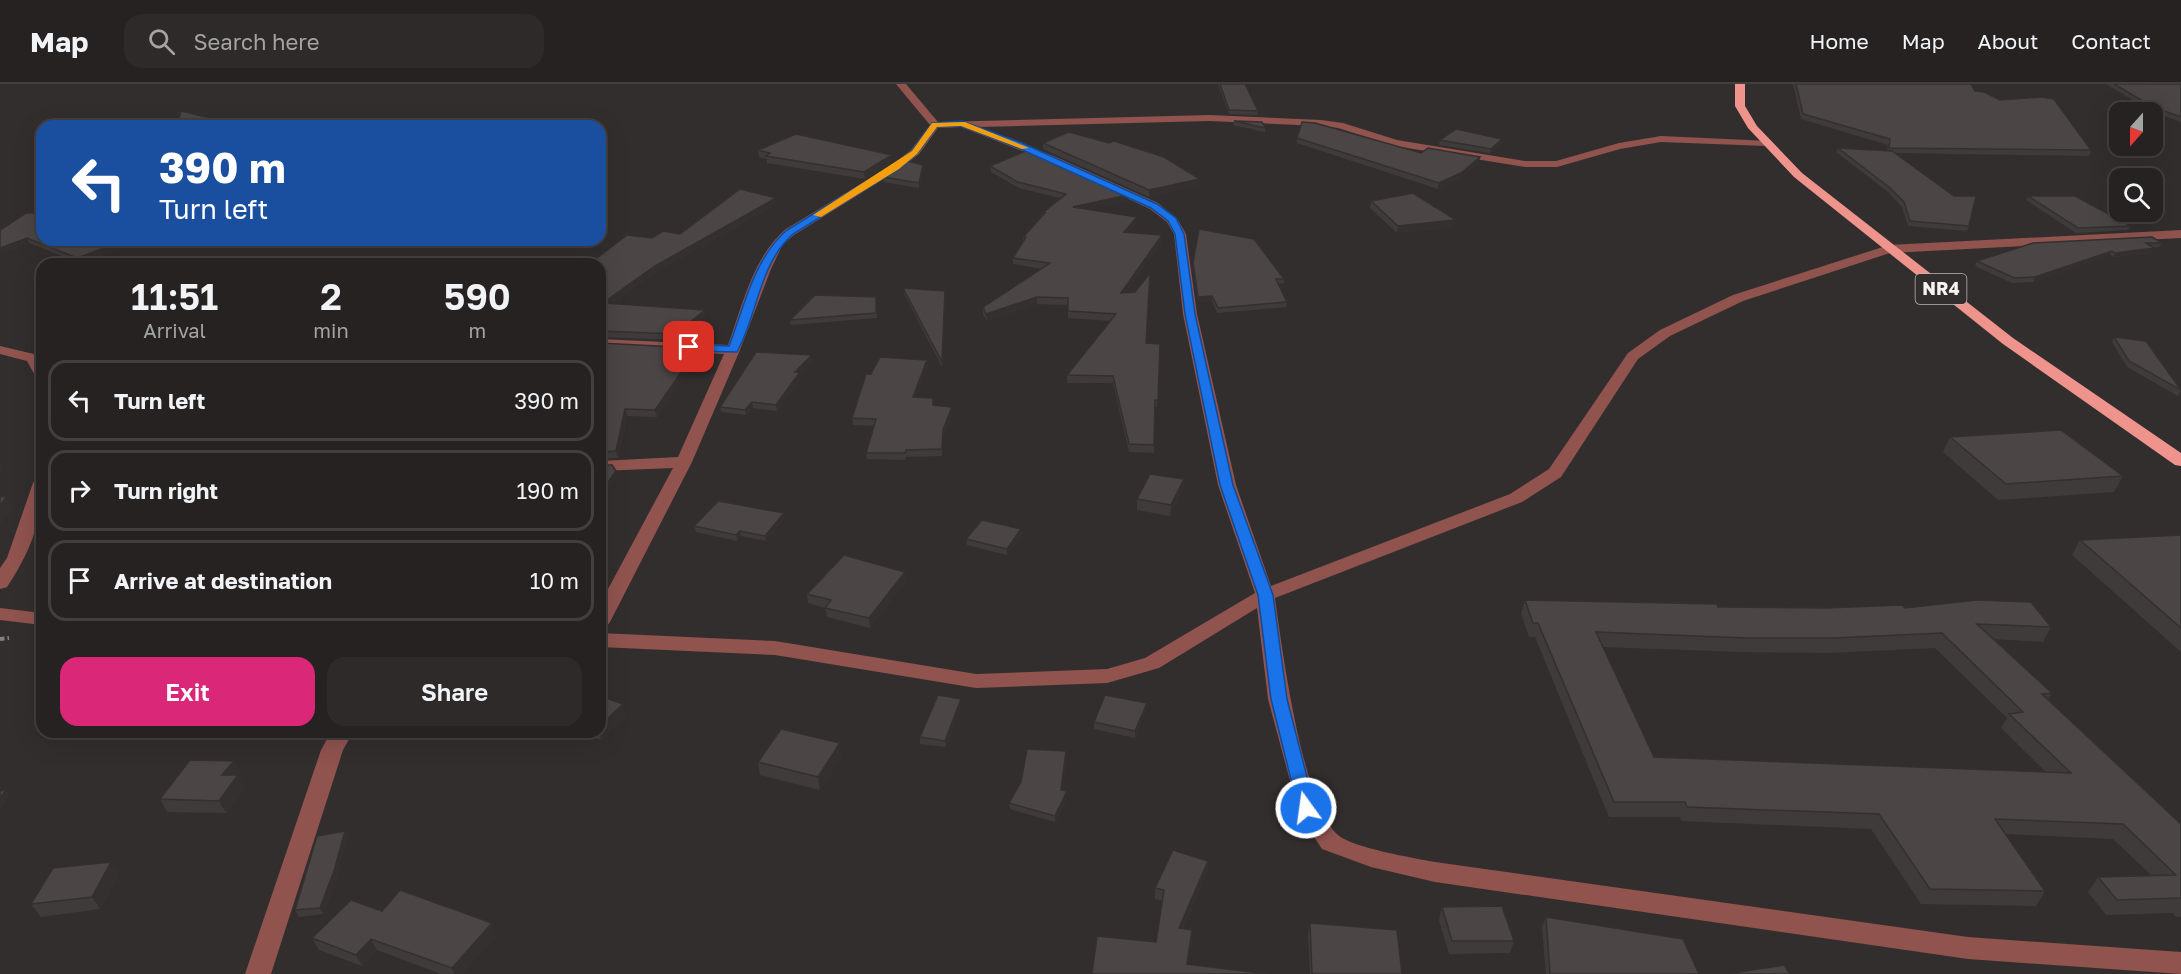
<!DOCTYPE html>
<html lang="en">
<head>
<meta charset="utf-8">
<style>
  body { margin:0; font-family:"Golos Text",sans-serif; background:#2e2a2a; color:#f1f3f6; height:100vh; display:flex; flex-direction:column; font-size:22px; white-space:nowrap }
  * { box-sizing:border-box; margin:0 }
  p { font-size:20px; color:#a4a4a5 }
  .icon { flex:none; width:33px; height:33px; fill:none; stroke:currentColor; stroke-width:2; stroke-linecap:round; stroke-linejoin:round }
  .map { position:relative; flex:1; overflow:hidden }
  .sheet { position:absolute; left:36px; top:174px; width:570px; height:480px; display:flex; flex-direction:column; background:#262222; border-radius:18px; box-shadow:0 6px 24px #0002,0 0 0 2px #423f40 }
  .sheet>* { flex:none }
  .top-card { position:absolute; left:36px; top:36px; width:570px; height:126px; border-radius:18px; box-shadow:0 6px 24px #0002,0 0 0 2px #423f40; background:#1a4fa0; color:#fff; overflow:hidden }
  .needle { width:39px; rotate:201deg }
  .buttons { position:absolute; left:2109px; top:18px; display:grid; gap:12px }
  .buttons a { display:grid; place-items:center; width:54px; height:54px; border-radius:12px; background:#262222; box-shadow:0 6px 24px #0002,0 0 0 2px #423f40; font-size:30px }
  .pin { position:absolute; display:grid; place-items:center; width:51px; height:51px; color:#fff; margin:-26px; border-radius:12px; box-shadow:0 3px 9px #0006 }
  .me { position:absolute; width:66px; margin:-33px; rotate:346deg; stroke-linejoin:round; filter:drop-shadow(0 0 4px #0008) }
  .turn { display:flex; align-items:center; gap:21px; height:126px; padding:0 24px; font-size:27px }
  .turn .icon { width:78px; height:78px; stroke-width:2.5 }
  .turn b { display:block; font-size:42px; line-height:51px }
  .eta { display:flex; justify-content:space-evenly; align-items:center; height:102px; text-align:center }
  .eta b { font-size:36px; font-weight:600; line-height:42px }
  .cta { display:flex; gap:12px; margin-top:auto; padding:12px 24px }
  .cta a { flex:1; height:69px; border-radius:18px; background:#db2777; color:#fff; font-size:24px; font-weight:600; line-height:69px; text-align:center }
  .cta a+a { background:#2e2a2a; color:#f1f3f6 }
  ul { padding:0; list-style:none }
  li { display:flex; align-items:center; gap:18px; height:81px; margin:0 12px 9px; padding:0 12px; border:3px solid #423f40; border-radius:18px }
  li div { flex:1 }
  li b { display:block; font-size:22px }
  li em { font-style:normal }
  header { display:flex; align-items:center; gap:36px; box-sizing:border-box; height:84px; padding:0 30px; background:#262222; border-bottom:2px solid #423f40 }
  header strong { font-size:28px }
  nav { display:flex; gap:33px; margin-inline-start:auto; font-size:21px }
  .search { width:420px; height:54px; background:#2e2a2a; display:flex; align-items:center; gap:15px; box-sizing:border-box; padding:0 21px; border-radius:18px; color:#a4a4a5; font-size:22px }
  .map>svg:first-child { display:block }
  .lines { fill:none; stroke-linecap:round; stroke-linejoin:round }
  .path { stroke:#858180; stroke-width:4; stroke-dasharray:4.5 3; stroke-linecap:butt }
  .street { fill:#90534e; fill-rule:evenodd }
  .highway { fill:#ee948d; fill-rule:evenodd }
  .wall { fill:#403b3b; fill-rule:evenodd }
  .shaded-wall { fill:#343030 }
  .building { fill:#4b4545; stroke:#343030; stroke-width:1.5; fill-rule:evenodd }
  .route { fill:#1a73e8; stroke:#114b97; stroke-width:1.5 }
  .slow { fill:#f59e0b }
  .labels { text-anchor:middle; stroke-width:6; stroke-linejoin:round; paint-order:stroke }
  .shield { fill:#332e2e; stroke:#bcb8b7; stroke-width:1.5 }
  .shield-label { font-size:18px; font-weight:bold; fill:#f6f3f2 }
</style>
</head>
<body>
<header>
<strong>Map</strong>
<div class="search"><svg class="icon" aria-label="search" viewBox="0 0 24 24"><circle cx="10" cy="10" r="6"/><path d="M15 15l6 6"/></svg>Search here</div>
<nav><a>Home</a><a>Map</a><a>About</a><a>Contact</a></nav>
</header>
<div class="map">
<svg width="2181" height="890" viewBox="0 0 2181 890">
  <rect width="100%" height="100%" fill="#332e2e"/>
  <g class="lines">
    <polyline class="path" points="0,555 9,554"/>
    <g class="street">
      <path d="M896 0H906L938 38 1209 31 1321 36 1343 39 1397 56 1525 77H1556L1619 59 1661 52 1770 57 1771 59 1766 62 1661 58 1620 65 1557 83H1525L1395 62 1338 44 1321 42 1209 37 979 43 1056 73 1158 119 1178 136 1186 150 1197 230 1236 401 1271 502 1510 410 1549 385 1628 269 1660 246 1733 211 1889 161 2181 146V154L1890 169 1743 217 1670 252 1638 275 1561 393 1522 418 1275 514C1282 564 1302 720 1338 751 1353 764 1414 774 1435 778L1968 853 2181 868V890L1968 875 1435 798 1371 783 1322 765 1299 730 1268 615 1257 524 1159 584 1107 599 976 604 775 571 600 563V549L775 557 976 590 1107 585 1145 574 1255 509 1218 401 1183 230 1174 150 1167 138 1150 125 1048 77 961 43 938 44 919 70 900 85 794 151 783 160 771 185 740 266 692 378 610 538 607 542 600 544V520L673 384 600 387V377L678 373 724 270 600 263V255L728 261C742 223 753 172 786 145L892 81 911 66 930 41Z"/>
      <polygon points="0,262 38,271 42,277 42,297 37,295 27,277 0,270"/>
      <path d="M42 394C42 438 31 467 7 503L0 505V484L7 474 33 399 36 395Z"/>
      <polygon points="0,524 42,529 42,541 0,536"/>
      <polygon points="331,648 353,648 343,666 271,890 245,890 321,666"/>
    </g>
    <polygon class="highway" points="1735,0 1745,0 1745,22 1757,42 1802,89 2013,254 2181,369 2181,382 2175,381 2003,260 1794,93 1748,44 1735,22"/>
  </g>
  <g class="wall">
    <polygon points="1218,0 1245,0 1258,27 1257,31 1229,30"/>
    <polygon points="1793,0 1971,0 1975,7 2091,66 2089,72 1895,69 1969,142 1967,147 1908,142 1902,123 1887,107 1836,68 1838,64 1887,67 1888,61 1801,35"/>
    <polygon points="2106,0 2181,0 2181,38 2151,27"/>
    <polygon points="1234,37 1265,44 1265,48 1233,41"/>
    <polygon points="1297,54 1421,69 1480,73 1479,78 1460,94 1438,105 1297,59"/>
    <polygon points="1440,56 1501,60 1490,69 1439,61"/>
    <polygon points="1043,59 1200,95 1200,102 1149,113 1043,65"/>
    <polygon points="758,66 892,71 892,78 865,95 767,79 767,75 759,73"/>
    <polygon points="990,82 1128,111 1128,117 1089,125 1136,140 1129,149 1162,158 1126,208 1147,259 1160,260 1157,323 1155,323 1154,369 1129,368 1113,299 1067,299 1067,291 1111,237 1068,234 1068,221 1037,220 987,237 983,230 983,223 1042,185 1013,180 1013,174 1023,157 1023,153 1041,133 1041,130 1060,114 1019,104 991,88"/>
    <polygon points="923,85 919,104 884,98 883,93"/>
    <polygon points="2028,112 2131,142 2128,146 2076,149 2026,116"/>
    <polygon points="1371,117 1454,143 1397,149 1370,124"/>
    <polygon points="777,120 656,188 612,220 706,233 677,256 600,253 600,180 652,154 680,150"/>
    <polygon points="0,146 126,156 128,161 79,179 29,159 0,169"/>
    <polygon points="2033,159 2162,159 2159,163 2153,164 2151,169 2113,173 2110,171 2033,198 2012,199 1975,182 1977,177"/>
    <polygon points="1193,178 1284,195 1284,199 1278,200 1287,218 1286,223 1217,229 1212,217 1198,218 1193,183"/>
    <polygon points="903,204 945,211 942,283 904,209"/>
    <polygon points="876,213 877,234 791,241 790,236"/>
    <polygon points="2114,253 2181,306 2178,312 2127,283 2112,258"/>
    <polygon points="600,259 695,271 691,276 692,281 657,333 627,332 618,374 600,375"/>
    <polygon points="813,276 800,289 801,294 777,327 753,324 746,331 721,328 720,323"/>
    <polygon points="927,282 916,313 952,329 943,353 942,372 906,373 905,376 867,375 866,369 874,342 853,341 852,334 871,290"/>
    <polygon points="1950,353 2123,392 2114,408 1998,416 1943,368"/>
    <polygon points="1184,395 1183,406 1170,432 1137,426 1137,415"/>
    <polygon points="784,429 784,435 766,457 741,452 737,457 696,448 694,442"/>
    <polygon points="1021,445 1022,451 1007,471 967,461 966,455"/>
    <polygon points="2181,451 2181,568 2072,471 2080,456"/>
    <polygon points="905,488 906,497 870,544 827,533 825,524 808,519 807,510"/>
    <path d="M1525 516 1718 523 1905 524 2051 543 2043 558 1994 555 2052 609 2048 616 2181 740V833H2176L2173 829 2106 831 2088 808 2098 793 2151 791 2113 755 2006 750 2045 807 2036 822 1921 820 1871 745 1681 737 1680 733H1609L1535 553H1529L1521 530ZM1603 563 1741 568 1828 569 1935 564 2007 634 2001 644 2046 688 1654 673Z"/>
    <polygon points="961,621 946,663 920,660 920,653"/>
    <polygon points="1146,625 1135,654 1094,645 1094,638"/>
    <polygon points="626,632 601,656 578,648 600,648"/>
    <polygon points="1066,667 1067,673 1062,706 1067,714 1055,738 1010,725 1009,719"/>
    <polygon points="842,671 820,706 760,691 758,678"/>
    <polygon points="234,677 240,689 238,692 244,704 226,729 167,728 160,715"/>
    <polygon points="345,747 348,754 337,794 323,830 299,833 295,826"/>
    <polygon points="1208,777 1207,789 1183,844 1192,857 1188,880 1092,890 1156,858 1162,817 1155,815 1155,804"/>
    <polygon points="119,790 100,825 41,833 31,820"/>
    <polygon points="1442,823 1514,857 1510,869 1449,870 1439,836"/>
    <polygon points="382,827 497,851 462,890 441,890 377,866 362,882 319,866 312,854"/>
    <polygon points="1546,833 1699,890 1546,890 1542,843"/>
    <polygon points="1310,839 1402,890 1310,890 1308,850"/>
  </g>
  <g class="shaded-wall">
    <polygon points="1502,55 1501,60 1490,69 1491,65"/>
    <polygon points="892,71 892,78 865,95 864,88"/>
    <polygon points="1480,73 1479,78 1460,94 1438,105 1439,99"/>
    <polygon points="923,81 923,85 919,104 919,99"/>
    <polygon points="1200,95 1200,102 1149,113 1149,106"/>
    <polygon points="1128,111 1128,117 1073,129 1073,123"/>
    <polygon points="776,114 777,120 656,188 604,226 603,219 655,182"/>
    <polygon points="1137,133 1136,140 1124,155 1124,148"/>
    <polygon points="1456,136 1454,143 1397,149 1398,142"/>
    <polygon points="1162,151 1162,158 1121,216 1121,209"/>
    <polygon points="27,154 29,159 0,169 0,164"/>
    <polygon points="126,156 128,161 79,179 77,174"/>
    <polygon points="2154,164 2151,169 2113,173 2115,169"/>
    <polygon points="2112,167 2110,171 2033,198 2035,193"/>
    <polygon points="1212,212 1212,217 1198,218 1198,213"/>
    <polygon points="1037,213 1037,220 987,237 986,230"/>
    <polygon points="705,226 706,233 677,256 676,250"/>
    <polygon points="694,264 695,271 691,276 692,281 657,333 655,326"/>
    <polygon points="812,271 813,276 800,289 801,294 777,327 776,321 795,288"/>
    <polygon points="927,276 927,282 914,320 913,313"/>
    <polygon points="752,318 753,324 746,331 745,326"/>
    <polygon points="952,323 952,329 943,353 942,372 942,365 943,346"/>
    <polygon points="625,325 627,332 618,374 616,367"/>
    <polygon points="0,375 4,382 0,391"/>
    <polygon points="616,387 617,394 600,420 600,410"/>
    <polygon points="1184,395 1183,406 1170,432 1171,421"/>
    <polygon points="7,412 13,423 0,442 0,422"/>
    <polygon points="784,429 784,435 766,457 765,452"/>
    <polygon points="1021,445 1022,451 1007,471 1007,465"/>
    <polygon points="740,447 741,452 737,457 736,451"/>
    <polygon points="905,488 906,497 870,544 869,534"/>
    <polygon points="961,615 961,621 946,663 945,657"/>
    <polygon points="1147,619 1146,625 1135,654 1135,647"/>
    <polygon points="623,620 626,632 601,656 599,648 600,648 600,642"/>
    <polygon points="840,659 842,671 820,706 818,693"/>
    <polygon points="1066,667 1067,673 1061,712 1061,706"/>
    <polygon points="234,677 240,689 238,692 244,704 226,729 219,717 222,691"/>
    <polygon points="6,706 10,712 0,727 0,714"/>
    <polygon points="1067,707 1067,714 1055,738 1055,732"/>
    <polygon points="345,747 348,754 337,794 323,830 320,824"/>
    <polygon points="1208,777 1207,789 1178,855 1179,844"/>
    <polygon points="111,778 119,790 100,825 92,813"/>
    <polygon points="492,839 497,851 462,890 454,890 452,884"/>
    <polygon points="1192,846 1192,857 1186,890 1187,880"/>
    <polygon points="371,855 377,866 362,882 356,871"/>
  </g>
  <g class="building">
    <polygon points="1220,0 1245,0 1258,27 1229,26"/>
    <polygon points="1796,0 1971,0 1975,7 1984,8 2000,16 2042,13 2054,15 2091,66 1889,64 1890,55 1803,30"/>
    <polygon points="2114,0 2181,0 2181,33 2153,23"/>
    <polygon points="181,27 244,42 181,42 177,40"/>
    <polygon points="1234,37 1262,38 1265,44"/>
    <polygon points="1302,38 1315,39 1421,69 1428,64 1480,73 1461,89 1439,99 1297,54"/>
    <polygon points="1456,45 1502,55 1491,65 1440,56"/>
    <polygon points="1069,48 1109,59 1114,57 1164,73 1200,95 1149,106 1043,59"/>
    <polygon points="796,50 892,71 864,88 766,72 770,69 758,66"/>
    <polygon points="1838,64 1892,67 1954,112 1976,112 1969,142 1910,137 1904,118 1889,103"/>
    <polygon points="1028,66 1128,111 1073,123 1137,133 1124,148 1162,151 1121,209 1135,208 1150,189 1146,259 1160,260 1158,316 1155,316 1154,361 1129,360 1113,292 1067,291 1116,230 1068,227 1068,214 1037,213 986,230 983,223 1050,179 1013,174 1026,153 1023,153 1045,129 1041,130 1066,110 1018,98 990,82"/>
    <polygon points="908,77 923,81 919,99 883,93"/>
    <polygon points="740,105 776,114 655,182 603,219 705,226 676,250 600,247 600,180 589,180 627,151 652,154 663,147 680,150"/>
    <polygon points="1413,109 1456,136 1398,142 1371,117"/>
    <polygon points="2028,112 2075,112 2131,142 2078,144"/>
    <polygon points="26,129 42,129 42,156 126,156 77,174 27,154 0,164 0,146"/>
    <polygon points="1199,145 1254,155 1284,195 1276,195 1287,218 1218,224 1212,212 1198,213 1193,178"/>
    <polygon points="2152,153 2162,159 2146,159 2154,164 2115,169 2112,167 2035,193 2014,194 1977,177 2033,159"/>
    <polygon points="903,204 945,207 942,278"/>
    <polygon points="815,211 876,213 876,229 790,236"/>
    <polygon points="2114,253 2146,257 2181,306 2129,277"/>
    <polygon points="600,259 694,264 687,274 691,274 655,326 625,325 616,367 600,368"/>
    <polygon points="756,268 812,271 795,288 800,288 776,321 752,318 745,326 720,323"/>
    <polygon points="880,273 927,276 913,313 933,314 933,321 952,323 943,346 942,365 906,366 905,369 866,369 876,335 852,334 866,290 871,290"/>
    <polygon points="2061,346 2123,392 2006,400 1950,353"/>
    <polygon points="600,381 612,381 616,387 600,410"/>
    <polygon points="1150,390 1184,395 1171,421 1137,415"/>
    <polygon points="7,412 0,422 0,413"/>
    <polygon points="718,417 784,429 765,452 740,447 736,451 694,442"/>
    <polygon points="982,436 1021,445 1007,465 966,455"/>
    <polygon points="2181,451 2181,544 2080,456"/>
    <polygon points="844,471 905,488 869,534 825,524 831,516 807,510"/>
    <path d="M1525 516 1717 520 1718 523 1825 524 1902 521 1905 524 1977 516 2031 518 2051 543 1977 540 2052 609 2042 610 2181 740V814L2117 816 2098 793 2176 791 2123 740 1995 735 2045 807 1930 805 1879 730 1687 723 1685 718H1614L1538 539H1533ZM1596 548 1746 554H1834L1942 549 2023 628 2009 630 2071 689 1654 673Z"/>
    <polygon points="938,611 961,615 945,657 920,653"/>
    <polygon points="1105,611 1147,619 1135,647 1094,638"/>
    <polygon points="600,612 623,620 600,642"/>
    <polygon points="781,645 840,659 818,693 758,678"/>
    <polygon points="1027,665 1066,667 1061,706 1067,707 1055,732 1009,719 1021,698"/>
    <polygon points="190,676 234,677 222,691 238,691 219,717 160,715"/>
    <polygon points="6,706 0,714 0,707"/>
    <polygon points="345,747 334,787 320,824 295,826 317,752"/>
    <polygon points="1173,766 1208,777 1179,844 1192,846 1187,880 1268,890 1092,890 1097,852 1156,858 1164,806 1155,804"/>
    <polygon points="111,778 92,813 31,820 53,784"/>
    <polygon points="400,806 492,839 452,884 371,855 356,871 312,854 351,816 382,827"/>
    <polygon points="1502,822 1514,857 1452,857 1442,823"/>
    <polygon points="1546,833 1683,855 1699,890 1550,890"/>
    <polygon points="1310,839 1397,846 1402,890 1312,890"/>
    <polygon points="1784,881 1790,890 1734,890 1733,889"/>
  </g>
  <path class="route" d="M962 37 1022 59 1157 120 1176 134 1184 150 1195 230 1233 401 1273 511 1287 615 1315 724 1313 729 1306 731 1300 729 1298 724 1271 615 1258 511 1220 401 1185 230 1175 150 1168 137 1151 124 1016 63 961 42 937 43 917 70 899 85 793 150C759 180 758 230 737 268L689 267 683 263 689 260 729 262C744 223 754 174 787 146L893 81 912 67 932 39Z"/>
  <polygon class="slow" points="965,38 1029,64 1022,65 961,42 937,43 917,70 899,85 821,133 813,131 912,67 932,39"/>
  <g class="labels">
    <rect class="shield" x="1915.5" y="190" width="51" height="30" rx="4.5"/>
    <g class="shield-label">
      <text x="1941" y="211">NR4</text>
    </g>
  </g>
</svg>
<div class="buttons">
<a><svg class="needle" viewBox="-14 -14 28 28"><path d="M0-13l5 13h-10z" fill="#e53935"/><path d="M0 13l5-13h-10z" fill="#a4a4a5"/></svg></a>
<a><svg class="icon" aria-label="search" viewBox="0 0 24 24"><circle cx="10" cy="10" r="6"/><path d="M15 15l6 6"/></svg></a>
</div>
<div class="pin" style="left:689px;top:263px;background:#d93025"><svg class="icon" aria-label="arrive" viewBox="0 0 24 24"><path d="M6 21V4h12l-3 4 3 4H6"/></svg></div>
<svg class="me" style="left:1306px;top:724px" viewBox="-20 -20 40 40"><circle r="17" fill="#1a73e8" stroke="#fff" stroke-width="3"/><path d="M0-11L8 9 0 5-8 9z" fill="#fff"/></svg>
<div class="top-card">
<div class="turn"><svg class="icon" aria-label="left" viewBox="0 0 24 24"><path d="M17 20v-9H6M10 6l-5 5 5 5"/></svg><div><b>390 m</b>Turn left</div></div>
</div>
<section class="sheet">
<div class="eta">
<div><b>11:51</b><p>Arrival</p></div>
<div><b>2</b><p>min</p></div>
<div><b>590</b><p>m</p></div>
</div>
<ul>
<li><svg class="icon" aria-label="left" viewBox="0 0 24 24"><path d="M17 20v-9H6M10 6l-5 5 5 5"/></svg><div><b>Turn left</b></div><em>390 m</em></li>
<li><svg class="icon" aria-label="right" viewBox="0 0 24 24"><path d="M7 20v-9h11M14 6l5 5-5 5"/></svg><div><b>Turn right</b></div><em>190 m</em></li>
<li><svg class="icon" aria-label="arrive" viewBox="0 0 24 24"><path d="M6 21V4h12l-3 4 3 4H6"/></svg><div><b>Arrive at destination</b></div><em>10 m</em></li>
</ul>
<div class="cta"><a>Exit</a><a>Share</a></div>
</section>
</div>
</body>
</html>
